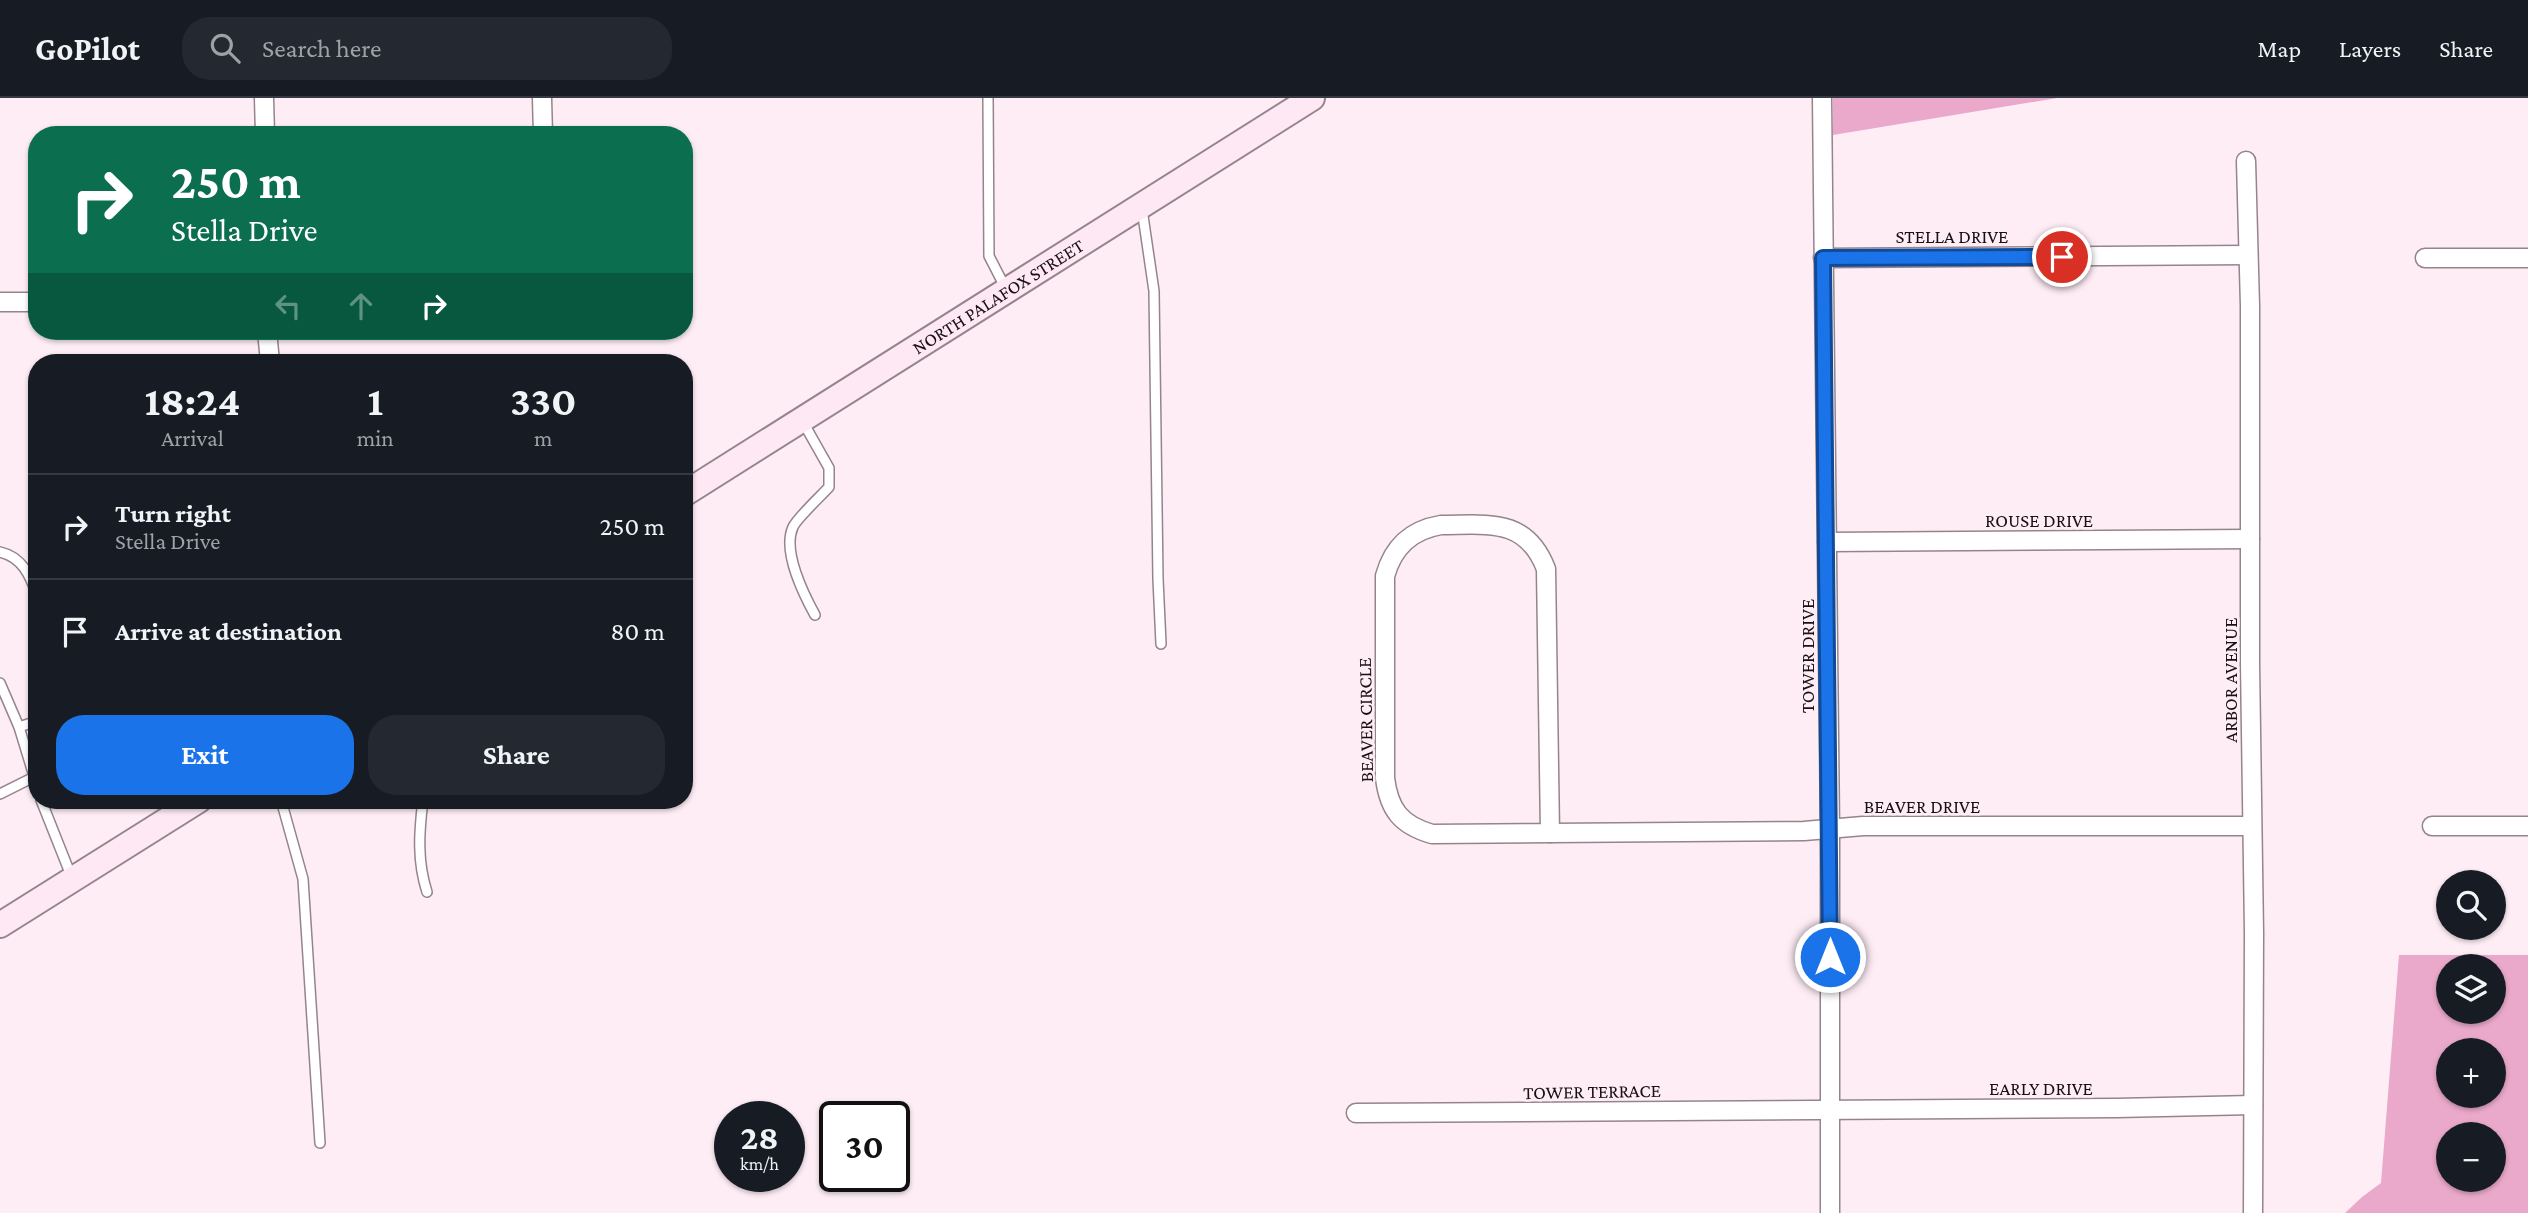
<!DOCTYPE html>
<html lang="en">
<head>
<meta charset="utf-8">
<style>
  body { margin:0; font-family:"Crimson Pro",serif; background:#242831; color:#f1f3f6; height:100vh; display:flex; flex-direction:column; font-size:26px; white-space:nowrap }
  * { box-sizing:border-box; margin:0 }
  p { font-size:23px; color:#9ea1a6 }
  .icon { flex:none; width:38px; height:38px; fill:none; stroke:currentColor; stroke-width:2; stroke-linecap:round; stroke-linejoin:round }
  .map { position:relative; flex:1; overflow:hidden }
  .side { position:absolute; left:28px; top:256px; width:665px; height:455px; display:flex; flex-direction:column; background:#171b24; border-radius:28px; box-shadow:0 2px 5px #0004 }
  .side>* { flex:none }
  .hud { position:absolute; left:28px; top:28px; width:665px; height:214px; border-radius:28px; box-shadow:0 2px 5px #0004; background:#0b6e4f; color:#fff; overflow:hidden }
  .controls { position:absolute; left:2436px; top:772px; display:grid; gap:14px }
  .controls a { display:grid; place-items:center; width:70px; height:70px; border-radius:50%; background:#171b24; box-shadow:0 2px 5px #0004; font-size:35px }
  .speed { position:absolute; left:714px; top:1003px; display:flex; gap:14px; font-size:35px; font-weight:700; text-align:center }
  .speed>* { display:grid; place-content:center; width:91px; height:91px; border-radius:50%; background:#171b24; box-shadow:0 2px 5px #0004; line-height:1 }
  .speed small { font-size:18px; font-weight:400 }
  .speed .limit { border:4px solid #111; border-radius:10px; background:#fff; color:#111 }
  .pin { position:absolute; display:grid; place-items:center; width:60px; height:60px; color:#fff; margin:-30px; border:4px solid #fff; border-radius:50%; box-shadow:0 2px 7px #0007 }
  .me { position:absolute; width:77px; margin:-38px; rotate:0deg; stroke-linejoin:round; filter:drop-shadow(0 0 5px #0008) }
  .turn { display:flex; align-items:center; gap:24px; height:147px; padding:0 28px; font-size:32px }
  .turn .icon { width:91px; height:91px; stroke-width:2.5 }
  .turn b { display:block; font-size:49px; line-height:60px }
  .lanes { display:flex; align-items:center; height:66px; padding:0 28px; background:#0003; justify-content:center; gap:35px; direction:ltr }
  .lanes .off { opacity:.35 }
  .eta { display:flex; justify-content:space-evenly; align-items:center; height:119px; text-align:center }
  .eta b { font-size:42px; font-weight:700; line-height:49px }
  .button { display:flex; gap:14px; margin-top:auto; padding:14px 28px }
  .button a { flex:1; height:80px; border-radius:28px; background:#1a73e8; color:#fff; font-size:28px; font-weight:700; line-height:80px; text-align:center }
  .button a+a { background:#242831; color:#f1f3f6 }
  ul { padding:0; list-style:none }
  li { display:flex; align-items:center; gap:21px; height:105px; padding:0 28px; border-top:2px solid #363941 }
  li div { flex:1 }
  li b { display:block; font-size:26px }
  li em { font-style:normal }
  header { display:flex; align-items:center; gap:42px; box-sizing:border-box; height:98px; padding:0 35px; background:#171b24; border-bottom:2px solid #363941 }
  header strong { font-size:33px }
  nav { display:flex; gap:38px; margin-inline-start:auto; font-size:24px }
  .search { width:490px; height:63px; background:#242831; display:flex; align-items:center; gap:18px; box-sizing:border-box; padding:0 24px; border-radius:28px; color:#9ea1a6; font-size:26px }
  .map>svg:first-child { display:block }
  .green { fill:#eaa9cb; fill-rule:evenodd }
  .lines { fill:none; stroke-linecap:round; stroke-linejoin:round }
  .service-casing { stroke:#95848d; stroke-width:12 }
  .minor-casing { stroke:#95848d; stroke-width:21 }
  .secondary-casing { stroke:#95848d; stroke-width:28 }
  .service { stroke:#fff; stroke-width:9 }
  .minor { stroke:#fff; stroke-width:18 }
  .secondary { stroke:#fde8f4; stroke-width:24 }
  .route-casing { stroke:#114b97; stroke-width:18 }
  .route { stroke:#1a73e8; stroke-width:12 }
  .labels { text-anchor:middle; stroke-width:5; stroke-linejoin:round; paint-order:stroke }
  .street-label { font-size:19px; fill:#171014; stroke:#feedf5 }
</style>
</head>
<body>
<header>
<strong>GoPilot</strong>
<div class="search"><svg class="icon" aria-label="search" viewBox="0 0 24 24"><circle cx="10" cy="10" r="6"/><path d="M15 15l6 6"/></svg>Search here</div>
<nav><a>Map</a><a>Layers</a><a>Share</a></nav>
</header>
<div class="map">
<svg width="2528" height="1115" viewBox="0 0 2528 1115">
  <rect width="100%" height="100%" fill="#feedf5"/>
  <g class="green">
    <polygon points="1833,0 2057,0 1833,37"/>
    <path d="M2399 857H2528V1115H2345L2362 1099 2381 1085ZM2448 868H2494V914H2448ZM2448 952H2494V998H2448ZM2448 1036H2494V1082H2448Z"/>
  </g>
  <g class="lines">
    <g class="service-casing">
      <g id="service">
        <polyline points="988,0 989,158 1006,191"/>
        <polyline points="1142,111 1154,193 1158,481 1161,546"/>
        <path d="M803 324 829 370V389C821 398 797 420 793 429 782 453 804 497 815 517"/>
        <path d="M0 454C22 459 30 477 37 497"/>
        <polyline points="0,585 19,629 37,688"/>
        <polyline points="19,629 37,623"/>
        <polyline points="0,696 34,679"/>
        <polyline points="41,702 72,780"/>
        <polyline points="281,702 303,781 320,1045"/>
        <path d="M423 702C419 734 417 763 427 794"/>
      </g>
    </g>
    <g class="minor-casing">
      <g id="minor">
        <polyline points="264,0 265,37"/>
        <polyline points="542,0 543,37"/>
        <polyline points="1822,0 1830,731 1830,1115"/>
        <polyline points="2246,63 2250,208 2250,566 2254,835 2253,1115"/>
        <polyline points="1823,160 2248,157"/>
        <polyline points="2425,160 2528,160"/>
        <polyline points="0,204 37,204"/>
        <polyline points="267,233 270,264"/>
        <path d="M1441 427C1488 427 1526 419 1546 471L1550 735 1432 736C1401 727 1389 712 1385 680V478C1393 449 1411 432 1441 427Z"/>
        <polyline points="1827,444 2250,441"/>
        <polyline points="2432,728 2528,728"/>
        <polyline points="1550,735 1804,733 1863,728 2252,728"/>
        <polyline points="1356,1015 2117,1010 2253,1007"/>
      </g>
    </g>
    <g class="secondary-casing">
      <g id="secondary">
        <path id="s1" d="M684 396 1312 0"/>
        <polyline points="0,827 199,702"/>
      </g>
    </g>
    <use href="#service" class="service"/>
    <use href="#minor" class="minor"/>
    <use href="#secondary" class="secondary"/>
  </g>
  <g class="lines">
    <g class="route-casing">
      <polyline id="route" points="1830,859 1823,160 2062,159"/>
    </g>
    <use href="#route" class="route"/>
  </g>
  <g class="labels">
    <g class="street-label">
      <text x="1952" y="145">STELLA DRIVE</text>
      <text dy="7" stroke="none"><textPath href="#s1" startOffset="371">NORTH PALAFOX STREET</textPath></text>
      <text x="2039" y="429">ROUSE DRIVE</text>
      <text transform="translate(1807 558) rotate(-90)" y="7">TOWER DRIVE</text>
      <text transform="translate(2230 582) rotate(-90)" y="7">ARBOR AVENUE</text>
      <text transform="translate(1365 622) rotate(-91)" y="7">BEAVER CIRCLE</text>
      <text x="1922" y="715">BEAVER DRIVE</text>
      <text x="2041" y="997">EARLY DRIVE</text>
      <text transform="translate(1592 993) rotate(-1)" y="7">TOWER TERRACE</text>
    </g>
  </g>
</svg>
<div class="controls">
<a><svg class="icon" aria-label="search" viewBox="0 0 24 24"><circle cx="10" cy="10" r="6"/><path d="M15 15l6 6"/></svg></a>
<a><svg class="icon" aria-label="layers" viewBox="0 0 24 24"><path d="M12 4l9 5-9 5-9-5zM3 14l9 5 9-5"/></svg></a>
<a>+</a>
<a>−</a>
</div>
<div class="speed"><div>28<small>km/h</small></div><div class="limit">30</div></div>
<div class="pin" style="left:2062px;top:159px;background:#d93025"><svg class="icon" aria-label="arrive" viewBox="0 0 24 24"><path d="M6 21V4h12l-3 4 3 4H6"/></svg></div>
<svg class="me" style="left:1830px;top:859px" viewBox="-20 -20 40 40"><circle r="17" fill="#1a73e8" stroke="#fff" stroke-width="3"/><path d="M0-11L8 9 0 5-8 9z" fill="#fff"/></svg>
<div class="hud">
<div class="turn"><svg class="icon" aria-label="right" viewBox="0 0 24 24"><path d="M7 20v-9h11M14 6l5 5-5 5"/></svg><div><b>250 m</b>Stella Drive</div></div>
<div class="lanes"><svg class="icon off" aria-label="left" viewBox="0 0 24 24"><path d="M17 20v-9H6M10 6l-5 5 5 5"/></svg><svg class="icon off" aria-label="ahead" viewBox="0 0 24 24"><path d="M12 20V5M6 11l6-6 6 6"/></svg><svg class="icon" aria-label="right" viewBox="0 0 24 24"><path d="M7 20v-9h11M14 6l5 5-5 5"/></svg></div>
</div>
<section class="side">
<div class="eta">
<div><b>18:24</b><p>Arrival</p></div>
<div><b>1</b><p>min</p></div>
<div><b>330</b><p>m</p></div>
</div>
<ul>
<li><svg class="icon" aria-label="right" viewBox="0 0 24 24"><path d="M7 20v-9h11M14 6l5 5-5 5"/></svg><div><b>Turn right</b><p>Stella Drive</p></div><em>250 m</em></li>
<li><svg class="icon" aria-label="arrive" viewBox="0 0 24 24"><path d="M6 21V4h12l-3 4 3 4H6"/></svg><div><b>Arrive at destination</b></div><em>80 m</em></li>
</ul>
<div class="button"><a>Exit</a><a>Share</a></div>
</section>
</div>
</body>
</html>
